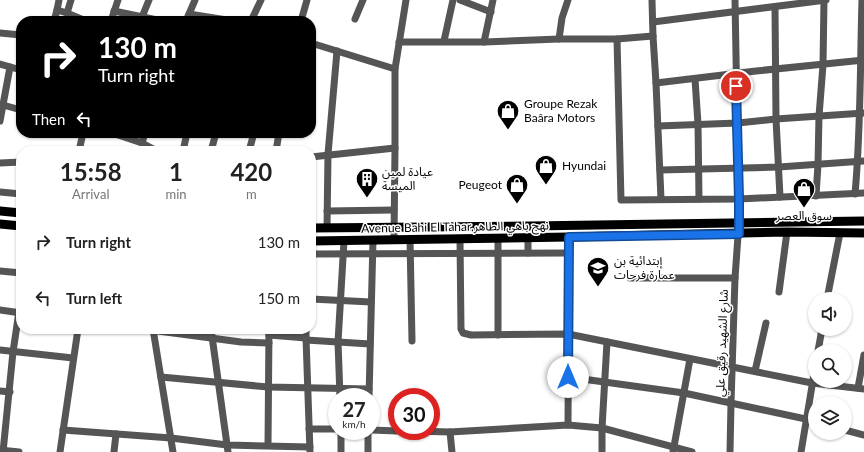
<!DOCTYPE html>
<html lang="en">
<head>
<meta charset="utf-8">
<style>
  body { margin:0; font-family:Lato,"Noto Sans Arabic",sans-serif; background:#f2f2f2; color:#222; height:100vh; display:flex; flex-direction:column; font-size:15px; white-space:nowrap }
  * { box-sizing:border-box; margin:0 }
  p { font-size:13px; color:#767676 }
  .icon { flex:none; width:22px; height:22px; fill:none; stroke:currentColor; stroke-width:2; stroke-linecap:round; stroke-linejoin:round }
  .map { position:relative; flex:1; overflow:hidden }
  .details { position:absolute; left:16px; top:146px; width:300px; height:188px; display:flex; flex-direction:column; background:#fff; border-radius:16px; box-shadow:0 1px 3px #0004 }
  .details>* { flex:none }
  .hud { position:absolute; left:16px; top:16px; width:300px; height:122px; border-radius:16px; box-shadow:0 1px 3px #0004; background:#000; color:#fff; overflow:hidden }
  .tools { position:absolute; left:808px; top:292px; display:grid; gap:8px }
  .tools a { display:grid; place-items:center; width:44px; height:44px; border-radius:50%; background:#fff; box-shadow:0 1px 3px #0004; font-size:20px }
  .speed { position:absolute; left:328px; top:388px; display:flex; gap:8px; font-size:20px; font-weight:700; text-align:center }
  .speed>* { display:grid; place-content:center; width:52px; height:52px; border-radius:50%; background:#fff; box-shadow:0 1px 3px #0004; line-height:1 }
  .speed small { font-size:10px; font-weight:400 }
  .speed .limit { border:6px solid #d22; background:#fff; color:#111 }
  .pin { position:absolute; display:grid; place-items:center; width:34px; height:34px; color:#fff; margin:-17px; border:2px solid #fff; border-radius:50%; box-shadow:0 1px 4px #0007 }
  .me { position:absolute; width:44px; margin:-22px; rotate:0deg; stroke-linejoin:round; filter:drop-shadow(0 0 3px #0008) }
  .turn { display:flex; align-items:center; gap:14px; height:84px; padding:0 16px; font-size:18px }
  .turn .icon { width:52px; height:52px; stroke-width:2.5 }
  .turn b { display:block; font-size:28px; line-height:34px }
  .then { display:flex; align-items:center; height:38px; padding:0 16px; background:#0003; gap:8px; font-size:15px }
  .eta { display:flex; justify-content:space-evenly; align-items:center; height:68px; text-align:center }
  .eta b { font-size:24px; font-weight:700; line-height:28px }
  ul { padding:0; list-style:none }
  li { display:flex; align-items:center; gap:12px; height:56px; padding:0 16px }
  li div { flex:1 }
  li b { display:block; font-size:15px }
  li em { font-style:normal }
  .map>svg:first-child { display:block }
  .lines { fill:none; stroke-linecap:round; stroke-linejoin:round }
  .minor { stroke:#555; stroke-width:7 }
  .major { stroke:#000; stroke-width:9 }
  .route-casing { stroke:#114b97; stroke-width:10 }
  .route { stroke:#1a73e8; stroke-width:7 }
  .labels { text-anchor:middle; stroke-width:3; stroke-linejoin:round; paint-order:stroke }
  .poi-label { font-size:12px; fill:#000; stroke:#fff; text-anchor:start }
  .street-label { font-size:12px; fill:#000; stroke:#fff }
</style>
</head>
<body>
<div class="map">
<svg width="864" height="452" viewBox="0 0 864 452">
  <rect width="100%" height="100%" fill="#fff"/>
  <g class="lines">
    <g class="minor">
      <polyline points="460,0 491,12"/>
      <polyline points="652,0 653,36 656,83 756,71 864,60"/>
      <polyline points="775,7 776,119 780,197"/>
      <polyline points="57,10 59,0"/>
      <polyline points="114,11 162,21"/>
      <polyline points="67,13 71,0"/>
      <polyline points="189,14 233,21"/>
      <polyline points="142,17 149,0"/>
      <polyline points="355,19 363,0"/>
      <polyline points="54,21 57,10 67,13 86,21"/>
      <polyline points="111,21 118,0"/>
      <polyline points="186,21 195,0"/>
      <polyline points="251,21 261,0"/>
      <polyline points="301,21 307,0"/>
      <polyline points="653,22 826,0"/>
      <polyline points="0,33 21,35"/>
      <polyline points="559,39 562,18 568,0"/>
      <polyline points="617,39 621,200 739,199 864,193"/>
      <polyline points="444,41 453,0"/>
      <polyline points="399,42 484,42 559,39 617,39 653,36"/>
      <polyline points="484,42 493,0"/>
      <polyline points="311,43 395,69"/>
      <polyline points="0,64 21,70"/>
      <polyline points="695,79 698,124 699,199"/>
      <polyline points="656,83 661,199"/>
      <polyline points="3,105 21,110"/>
      <polyline points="0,121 10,67"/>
      <polyline points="658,126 738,123 776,119 864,113"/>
      <polyline points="112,133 142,143 157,151"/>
      <polyline points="142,143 145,133"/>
      <polyline points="79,151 83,133"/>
      <polyline points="183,151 187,133"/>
      <polyline points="211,151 216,133"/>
      <polyline points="249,151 254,133"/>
      <polyline points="276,151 279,133"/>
      <polyline points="311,157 395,148"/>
      <polyline points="0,163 21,162"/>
      <polyline points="660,170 779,167 864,161"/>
      <polyline points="0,192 21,194"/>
      <path d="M855 194C861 129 860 65 862 0"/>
      <polyline points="816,196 818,164 819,116 823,65 824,0"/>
      <polyline points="327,211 394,210"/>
      <polyline points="327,228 328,154 337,51"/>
      <polyline points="498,238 498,335"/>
      <polyline points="394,239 395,148 395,69 406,0"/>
      <polyline points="410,239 412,341"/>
      <polyline points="460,239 461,329 463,333 471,335 568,334 812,383 864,389"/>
      <polyline points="528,253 528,238"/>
      <polyline points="311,254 569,253"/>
      <polyline points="0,271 21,273"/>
      <polyline points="630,278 735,278"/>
      <polyline points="779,292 787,232"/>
      <polyline points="311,299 371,302"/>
      <polyline points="827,299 840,233"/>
      <polyline points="0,310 21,313"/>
      <polyline points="143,329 241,342 269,343"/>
      <polyline points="153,329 173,452"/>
      <polyline points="211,329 228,452"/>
      <polyline points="306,329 306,338 310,452"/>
      <polyline points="269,335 306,338"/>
      <polyline points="306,340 370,344"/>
      <polyline points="0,350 73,358"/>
      <polyline points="818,351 822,329"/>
      <polyline points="755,371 766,323"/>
      <polyline points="161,377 268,387 369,389"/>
      <polyline points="568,377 684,393 815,421"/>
      <polyline points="858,388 864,355"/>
      <polyline points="0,391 10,392"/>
      <polyline points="340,397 338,342 344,241"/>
      <polyline points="369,397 373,240"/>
      <polyline points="568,425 569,237"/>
      <polyline points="309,429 337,429"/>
      <polyline points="63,430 171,438 227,445 310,447"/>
      <polyline points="371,430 397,431"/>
      <polyline points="845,430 864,435"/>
      <polyline points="341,431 341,452"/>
      <polyline points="413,431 450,432 568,425 602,428 692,452"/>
      <polyline points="450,432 452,452"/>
      <polyline points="268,445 269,329"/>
      <polyline points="0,450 19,452"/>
      <polyline points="3,452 13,352 21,298"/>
      <polyline points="60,452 78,329"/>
      <polyline points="114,452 116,434"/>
      <polyline points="368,452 368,431"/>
      <polyline points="602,452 602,428 607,342"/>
      <polyline points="673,452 690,359"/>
      <polyline points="730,452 731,403 735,278 739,222 735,0"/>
      <polyline points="801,452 815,368"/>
    </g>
    <g class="major">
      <polyline points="0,211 21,213"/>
      <polyline points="0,224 21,226"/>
      <polyline points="311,228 530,226 864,221"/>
      <polyline points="311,241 569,237 787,232 864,233"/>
    </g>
  </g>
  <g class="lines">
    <g class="route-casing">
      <polyline id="route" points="568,377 569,237 739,234 739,199 736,86"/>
    </g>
    <use href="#route" class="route"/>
  </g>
  <defs>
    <g id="shop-pin" transform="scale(1.15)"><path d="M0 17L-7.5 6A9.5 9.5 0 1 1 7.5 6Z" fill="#000" stroke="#fff"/><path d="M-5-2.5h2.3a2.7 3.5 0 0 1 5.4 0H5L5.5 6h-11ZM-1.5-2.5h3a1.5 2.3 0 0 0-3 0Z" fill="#fff"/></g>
    <g id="building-pin" transform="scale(1.15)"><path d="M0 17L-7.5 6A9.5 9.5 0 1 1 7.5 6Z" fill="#000" stroke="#fff"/><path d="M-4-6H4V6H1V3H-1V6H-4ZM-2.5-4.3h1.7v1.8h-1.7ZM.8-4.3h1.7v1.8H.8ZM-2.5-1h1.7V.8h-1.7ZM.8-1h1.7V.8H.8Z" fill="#fff"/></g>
    <g id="school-pin" transform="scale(1.15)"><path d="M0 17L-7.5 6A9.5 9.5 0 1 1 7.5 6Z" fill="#000" stroke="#fff"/><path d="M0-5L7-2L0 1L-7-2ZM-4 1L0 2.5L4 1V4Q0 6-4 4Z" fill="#fff"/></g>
  </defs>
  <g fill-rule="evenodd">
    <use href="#shop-pin" x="508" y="111"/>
    <use href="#shop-pin" x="546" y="166"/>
    <use href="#building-pin" x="367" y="179"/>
    <use href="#shop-pin" x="517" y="185"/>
    <use href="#shop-pin" x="804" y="189"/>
    <use href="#school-pin" x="598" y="268"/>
  </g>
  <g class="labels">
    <g class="poi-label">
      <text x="524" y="108">Groupe Rezak<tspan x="524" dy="14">Baâra Motors</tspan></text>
      <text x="562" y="170">Hyundai</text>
      <text x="382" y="176">عيادة لمين<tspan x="382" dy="14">الميسة</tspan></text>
      <text x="502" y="189" text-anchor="end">Peugeot</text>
      <text x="804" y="220" text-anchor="middle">سوق العصر</text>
      <text x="614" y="265">إبتدائية بن<tspan x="614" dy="14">عمارة فرحات</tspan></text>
    </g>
    <g class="street-label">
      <text transform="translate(455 227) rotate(-1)" y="4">Avenue Bahi El Tahar,نهج باهي الطاهر</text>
      <text transform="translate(722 343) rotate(-88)" y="4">شارع الشهيد رقيق علي</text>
    </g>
  </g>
</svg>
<div class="tools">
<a><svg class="icon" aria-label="sound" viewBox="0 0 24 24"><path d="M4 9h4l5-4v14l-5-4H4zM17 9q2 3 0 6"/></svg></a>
<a><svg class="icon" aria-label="search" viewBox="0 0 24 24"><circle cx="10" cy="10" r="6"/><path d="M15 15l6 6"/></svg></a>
<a><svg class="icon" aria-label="layers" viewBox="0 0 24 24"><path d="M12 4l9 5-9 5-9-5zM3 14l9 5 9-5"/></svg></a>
</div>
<div class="speed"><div>27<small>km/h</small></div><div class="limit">30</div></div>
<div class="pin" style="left:736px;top:86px;background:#d93025"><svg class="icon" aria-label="arrive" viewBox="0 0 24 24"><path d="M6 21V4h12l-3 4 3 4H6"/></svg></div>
<svg class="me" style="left:568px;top:377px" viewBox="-20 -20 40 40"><circle r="19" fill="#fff"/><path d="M0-13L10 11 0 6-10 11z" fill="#1a73e8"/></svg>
<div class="hud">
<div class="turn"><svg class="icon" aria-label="right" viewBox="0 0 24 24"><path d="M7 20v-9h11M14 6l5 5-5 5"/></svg><div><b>130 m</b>Turn right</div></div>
<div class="then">Then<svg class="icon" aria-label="left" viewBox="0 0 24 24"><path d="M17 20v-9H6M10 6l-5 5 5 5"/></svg></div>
</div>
<section class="details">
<div class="eta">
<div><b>15:58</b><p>Arrival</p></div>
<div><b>1</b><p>min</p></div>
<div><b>420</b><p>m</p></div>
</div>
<ul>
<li><svg class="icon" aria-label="right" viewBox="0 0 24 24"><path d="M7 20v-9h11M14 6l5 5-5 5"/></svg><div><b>Turn right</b></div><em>130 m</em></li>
<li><svg class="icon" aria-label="left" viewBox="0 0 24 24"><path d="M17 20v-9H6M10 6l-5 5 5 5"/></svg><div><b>Turn left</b></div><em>150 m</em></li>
</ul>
</section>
</div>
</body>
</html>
